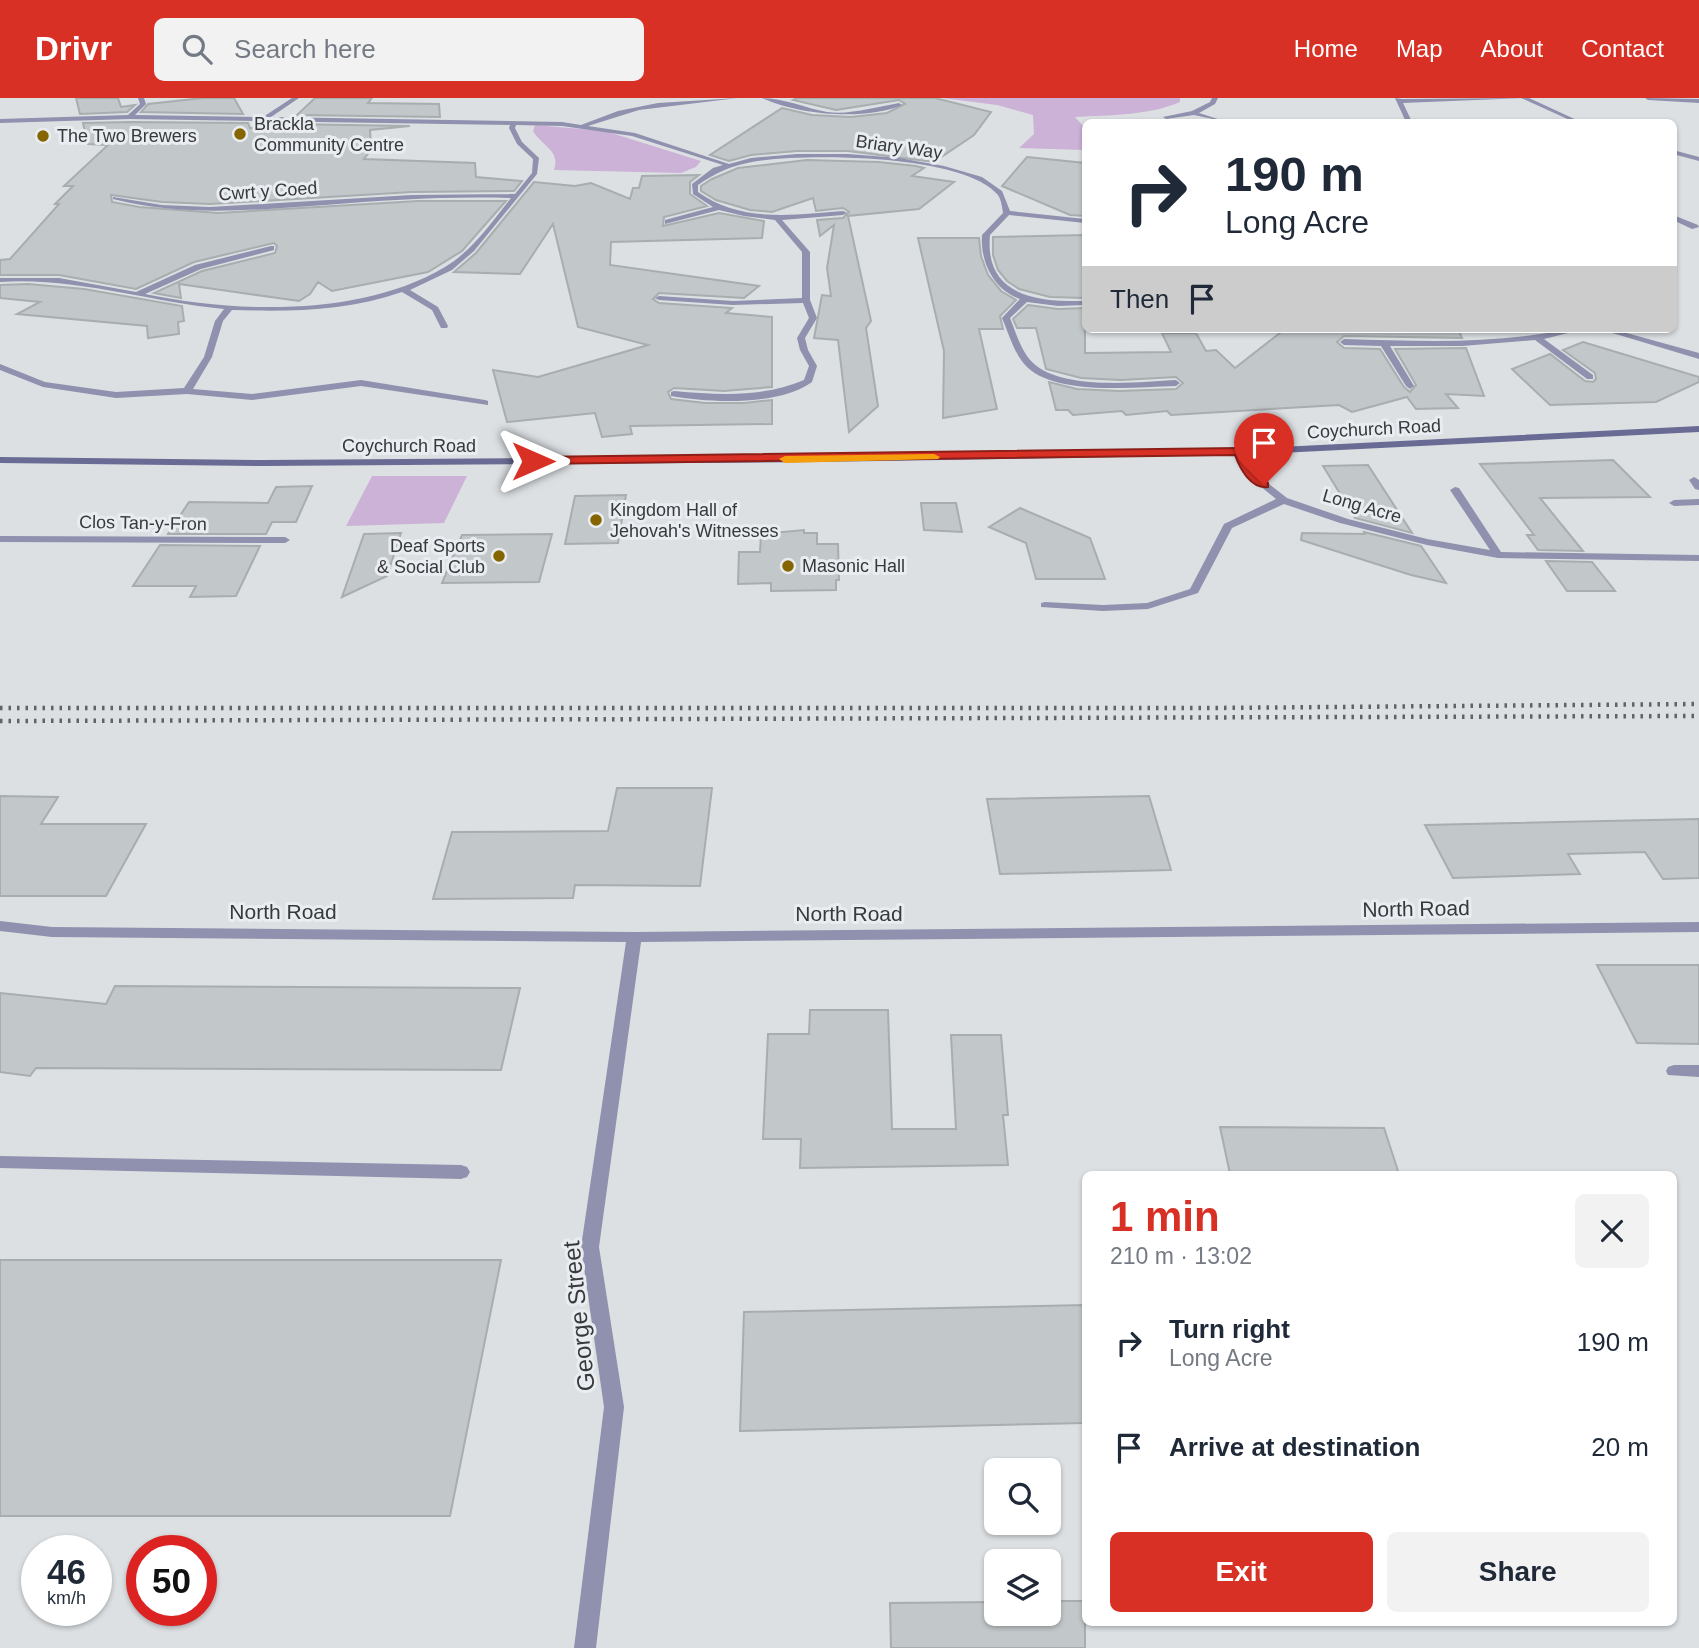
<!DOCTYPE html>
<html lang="en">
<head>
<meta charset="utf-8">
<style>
  body { margin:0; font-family:Helvetica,sans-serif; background:#f2f2f3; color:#1f2937; height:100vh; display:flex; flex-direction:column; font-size:26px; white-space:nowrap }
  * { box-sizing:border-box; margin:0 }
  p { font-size:23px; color:#747a83 }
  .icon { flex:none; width:38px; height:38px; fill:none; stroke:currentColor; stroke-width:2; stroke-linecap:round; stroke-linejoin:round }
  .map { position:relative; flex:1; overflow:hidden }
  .drawer { position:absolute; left:1082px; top:1073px; width:595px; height:455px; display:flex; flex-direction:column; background:#fff; border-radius:10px; box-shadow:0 2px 5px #0004 }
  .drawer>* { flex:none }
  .hud { position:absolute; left:1082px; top:21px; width:595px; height:214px; border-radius:10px; box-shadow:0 2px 5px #0004; background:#fff; color:#1f2937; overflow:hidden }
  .fabs { position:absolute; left:984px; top:1360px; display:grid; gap:14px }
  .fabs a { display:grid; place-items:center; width:77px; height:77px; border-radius:10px; background:#fff; box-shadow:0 2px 5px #0004; font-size:35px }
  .speed { position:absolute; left:21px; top:1437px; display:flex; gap:14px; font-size:35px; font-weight:700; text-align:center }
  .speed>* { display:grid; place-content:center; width:91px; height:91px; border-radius:50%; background:#fff; box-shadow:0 2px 5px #0004; line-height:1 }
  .speed small { font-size:18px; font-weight:400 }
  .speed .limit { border:10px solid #d22; background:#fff; color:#111 }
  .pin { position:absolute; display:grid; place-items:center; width:60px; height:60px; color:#fff; margin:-72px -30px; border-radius:50% 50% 50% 0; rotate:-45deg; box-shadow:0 0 7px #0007 }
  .pin .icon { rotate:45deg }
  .me { position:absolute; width:77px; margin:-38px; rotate:90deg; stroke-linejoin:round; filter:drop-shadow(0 0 5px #0008) }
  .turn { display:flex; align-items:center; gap:24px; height:147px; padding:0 28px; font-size:32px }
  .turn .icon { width:91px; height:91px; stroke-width:2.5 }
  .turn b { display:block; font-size:49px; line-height:60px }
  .then { display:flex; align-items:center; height:66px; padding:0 28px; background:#0003; gap:14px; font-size:26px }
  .round { display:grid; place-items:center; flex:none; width:74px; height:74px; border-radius:10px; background:#f2f2f3 }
  .head { display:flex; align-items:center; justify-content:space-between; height:119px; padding:0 28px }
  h1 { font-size:42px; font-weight:700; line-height:52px; color:#d93025 }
  .primary-button { display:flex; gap:14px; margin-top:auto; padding:14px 28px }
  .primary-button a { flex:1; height:80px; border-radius:10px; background:#d93025; color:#fff; font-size:28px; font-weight:700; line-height:80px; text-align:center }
  .primary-button a+a { background:#f2f2f3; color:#1f2937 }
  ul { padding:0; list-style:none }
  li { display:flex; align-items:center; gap:21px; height:105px; padding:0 28px }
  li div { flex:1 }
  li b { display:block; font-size:26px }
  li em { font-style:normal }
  header { display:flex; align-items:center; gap:42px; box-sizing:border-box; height:98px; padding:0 35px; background:#d93025; color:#fff }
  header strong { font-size:33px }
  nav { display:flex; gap:38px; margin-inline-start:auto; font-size:24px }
  .search { width:490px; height:63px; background:#f2f2f3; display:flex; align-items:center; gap:18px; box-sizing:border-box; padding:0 24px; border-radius:10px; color:#747a83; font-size:26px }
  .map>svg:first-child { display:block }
  .green { fill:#ccb2d7 }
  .building { fill:#c2c7c9; stroke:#a8adaf; stroke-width:2 }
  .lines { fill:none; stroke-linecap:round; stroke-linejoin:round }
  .minor { fill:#8f91ae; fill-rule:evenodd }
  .tertiary { fill:#8f91ae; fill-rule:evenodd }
  .secondary { fill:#6a6b94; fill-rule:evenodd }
  .rail { stroke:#616265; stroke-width:4.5; stroke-dasharray:2.5 6; stroke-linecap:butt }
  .route { fill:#d93025; stroke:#8d1f18; stroke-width:2 }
  .slow { fill:#f59e0b }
  .poi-dot { fill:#866500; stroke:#e9edf1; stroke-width:2.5 }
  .labels { text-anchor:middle; stroke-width:6; stroke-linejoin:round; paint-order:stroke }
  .far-poi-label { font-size:18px; fill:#38393b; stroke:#e9edf1; text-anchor:start }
  .far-street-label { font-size:18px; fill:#38393b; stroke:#e9edf1 }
  .street-label { font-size:21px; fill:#38393b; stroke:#e9edf1 }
  .near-street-label { font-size:24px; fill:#38393b; stroke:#e9edf1 }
</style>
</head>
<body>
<header>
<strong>Drivr</strong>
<div class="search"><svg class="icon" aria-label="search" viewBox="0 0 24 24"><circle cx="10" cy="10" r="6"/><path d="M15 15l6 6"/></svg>Search here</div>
<nav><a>Home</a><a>Map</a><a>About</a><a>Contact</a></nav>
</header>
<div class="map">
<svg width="1699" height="1550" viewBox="0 0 1699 1550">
  <rect width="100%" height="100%" fill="#dce0e3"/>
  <g class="green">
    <path d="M942 0H1180V4C1147 18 1110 17 1075 19L1085 30V52L1019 50 1034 36 1033 17 997 7Z"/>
    <path d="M535 27 605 33 701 63 696 69 681 75 554 72C561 53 542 48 533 33Z"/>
    <polygon points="372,378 467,378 444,425 346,428"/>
  </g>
  <g class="building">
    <polygon points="76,0 118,0 121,9 135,7 127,14 80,16"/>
    <polygon points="203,0 234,0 243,16 141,14 148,6"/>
    <polygon points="315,0 372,0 368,5 439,6 440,19 297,17"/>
    <polygon points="797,0 935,0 991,14 974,37 934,64 848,53 797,53 751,57 729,63 710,57 782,10 812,17 851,19 887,15 905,6 899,2 836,12 793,2"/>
    <polygon points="130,24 248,25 250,30 282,30 287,26 410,28 370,32 371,52 364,61 475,65 476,79 522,83 514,93 412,94 210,106 162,104 111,97 112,104 139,109 218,115 418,103 506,103 462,153 428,174 332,193 318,184 310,196 299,203 179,186 181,200 154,195 202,173 275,155 277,148 274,145 194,164 136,191 59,177 0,177 0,162 10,161 59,106 55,106 73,88 64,88 108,47 88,46 83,25"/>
    <polygon points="1027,59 1085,65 1085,118 1070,117 1002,88"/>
    <polygon points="807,62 879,64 916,68 924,70 912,78 954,84 919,111 848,118 871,223 866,230 878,308 849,334 838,242 814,240 822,197 831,198 827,170 834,127 820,138 817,122 843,120 849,114 843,110 816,113 813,100 772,114 750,112 716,102 701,93 701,88 712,81 738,70"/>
    <polygon points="699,77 690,84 690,96 707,108 664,119 663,128 719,115 764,123 762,140 611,144 610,167 759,188 744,200 659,195 653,201 659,205 732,210 726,215 772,219 772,289 724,293 674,290 668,294 671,301 705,305 744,305 772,302 772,326 630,328 632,336 602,339 595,315 507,324 493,272 538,279 648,247 578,229 553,126 520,176 454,174 476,155 534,84 575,88 591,85 630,101 633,90 639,90 642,78"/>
    <polygon points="1085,137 1085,200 1050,199 1019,191 1007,183 998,172 993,157 993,139"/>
    <polygon points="918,140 979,140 981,158 988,177 1001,193 1016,202 1000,218 1003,231 979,231 997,311 943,320 944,253"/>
    <polygon points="28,186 84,191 182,208 184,223 178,224 179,236 148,240 147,228 17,216 40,204 0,200 0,187"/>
    <polygon points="1028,207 1058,211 1085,210 1085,255 1171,254 1162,235 1196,235 1206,253 1216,252 1235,270 1285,231 1458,231 1462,240 1344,238 1337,244 1344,250 1380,251 1404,289 1410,294 1416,287 1395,251 1466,250 1484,298 1446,296 1458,310 1416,311 1407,299 1352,314 1339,307 1171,317 1167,313 1126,317 1122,313 1073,317 1068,312 1056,312 1049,284 1077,291 1119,293 1176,291 1183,285 1176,279 1121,282 1081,280 1046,271 1036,230 1017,230 1013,221"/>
    <polygon points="1583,244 1699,279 1699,284 1656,304 1550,307 1512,271 1550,256 1585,283 1593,284 1596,281 1595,275 1563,252"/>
    <polygon points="1613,362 1650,399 1540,400 1583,453 1538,452 1527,437 1534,437 1480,366"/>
    <polygon points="1368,367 1412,435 1355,420 1323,368"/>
    <polygon points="312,388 296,424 272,424 266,436 168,436 189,404 268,405 276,389"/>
    <polygon points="626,397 618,445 565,446 575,398"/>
    <polygon points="921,405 956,405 962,434 924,432"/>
    <polygon points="1020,410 1090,440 1105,481 1036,481 1026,445 989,429"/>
    <polygon points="804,432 804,435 817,435 817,446 838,446 839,482 836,482 836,492 771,493 771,485 738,486 739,454 760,454 761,436"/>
    <polygon points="1364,434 1421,448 1446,485 1411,477 1301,442 1302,435 1365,436"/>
    <polygon points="401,435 387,478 342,499 364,436"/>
    <polygon points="552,436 539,484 442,485 462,437"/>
    <polygon points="160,447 260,448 236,498 190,499 196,488 133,488"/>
    <polygon points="1546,463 1592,464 1615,493 1567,493"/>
    <polygon points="617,690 712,690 700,788 575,787 573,800 433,801 452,734 608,733"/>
    <polygon points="0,698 58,699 41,726 146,726 106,798 0,798"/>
    <polygon points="1149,698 1171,772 1000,776 987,701"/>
    <polygon points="1699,721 1699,780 1663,781 1645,754 1568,756 1580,776 1453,780 1425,727"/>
    <polygon points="1597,867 1699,867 1699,946 1637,945"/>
    <polygon points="115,888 520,890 501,972 36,970 30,978 0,974 0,895 106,906"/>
    <polygon points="810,912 888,912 892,1031 956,1031 951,937 1001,937 1008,1017 1003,1017 1008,1067 800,1070 801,1041 763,1041 768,936 809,936"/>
    <polygon points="1220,1029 1384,1030 1399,1076 1230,1076"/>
    <polygon points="0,1162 501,1162 450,1418 0,1418"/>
    <polygon points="1085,1207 1085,1325 740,1333 744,1214"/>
    <polygon points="1048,1503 1085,1503 1085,1550 891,1550 890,1505 996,1504 996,1516 1048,1516"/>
  </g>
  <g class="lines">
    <g class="minor">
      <path d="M138 0H144L146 6 135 17 263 19 292 0H299L271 19 562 24 581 27 618 13 658 5 738 0 639 12 588 28 635 35 729 66 751 60 797 56H848L899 60 944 68 982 79 1002 93 1010 113 1085 121V125L1009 117 990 137C984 199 1039 204 1085 203V207L1058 208 1027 204 1010 220C1016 235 1021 253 1032 264 1061 293 1138 284 1176 282L1180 285 1176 288C1136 289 1057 298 1027 269 1014 256 1009 236 1002 220L1020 201C994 192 980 164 982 137L1003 115C1002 108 1001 99 996 95 959 56 803 55 752 64 731 68 715 75 698 87V94C741 125 794 117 843 113L847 115 843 117 782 122 810 154V202L817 220 805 240 808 252 817 268 812 284C779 308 710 305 671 298V294L674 293C719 297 761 300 804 282L809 268 800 252 797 240 809 220 803 205 733 207 659 202 655 200 659 198 733 203 802 200V154L775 122 744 118 719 112 665 126V122L713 109 693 96 692 86 713 70 723 67 632 38 562 28 516 27 515 30 522 44 539 60 537 76 474 153 452 172 410 192 438 209 448 228 447 230H441L432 212 402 194C348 213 289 214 232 212L223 223 212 259 193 291 252 296 361 282 485 302 488 303V307L361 288 252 302 187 296 116 300 43 289 0 272V266L45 284 116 294 184 290 204 259 215 223 224 211C149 204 76 179 0 184V180H59L136 194 195 167 271 148H274V152L201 171 145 196C237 215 361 219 445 169 472 153 492 124 511 100 449 98 387 102 325 107 253 112 183 119 113 101V99L162 107 210 109 412 97 515 96 532 75 533 61 517 46 509 30 510 27 130 21 0 25V21L128 17 140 6Z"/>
      <path d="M762 0C784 0 805 10 827 14 850 17 876 9 899 5L902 7C865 23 798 17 762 0Z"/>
      <polygon points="1212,0 1218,0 1215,6 1199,15 1227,24 1194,17 1166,21 1163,19 1192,13 1210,4"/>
      <polygon points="1395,0 1402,1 1525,0 1403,5 1412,24 1406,24"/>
      <polygon points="1645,0 1699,1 1699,5 1648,2"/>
      <polygon points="1673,117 1698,127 1699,129 1692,131 1673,122"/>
      <path d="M1568 231H1584L1544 241 1593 277V281H1587L1535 242 1462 248H1390L1414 288 1410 291 1406 288 1381 248 1344 247 1340 244 1344 241C1419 243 1494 247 1568 231Z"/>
      <polygon points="1599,231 1612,231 1699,255 1699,261"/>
      <polygon points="1239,351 1244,354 1250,371 1287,400 1348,421 1427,441 1490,452 1450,392 1455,389 1459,390 1501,454 1699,457 1699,463 1498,460 1427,447 1340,425 1284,406 1232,430 1198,495 1148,511 1103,513 1041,509 1041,505 1045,504 1103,507 1147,505 1190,491 1224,426 1276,401 1243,374 1234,354"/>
      <polygon points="1694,379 1699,382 1699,392 1695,391 1689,382"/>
      <polygon points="1699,401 1699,407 1674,408 1669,405 1674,402"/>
      <polygon points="0,438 285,439 290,442 285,445 0,444"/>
      <polygon points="0,823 52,829 634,834 1699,824 1699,834 641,844 599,1149 624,1309 596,1550 574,1550 604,1309 581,1149 626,844 52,839 0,833"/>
      <polygon points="1674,967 1699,967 1699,979 1668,977 1666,973 1668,969"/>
      <polygon points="0,1058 461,1067 467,1069 470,1074 467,1079 461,1081 0,1070"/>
    </g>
    <g class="tertiary">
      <polygon points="1521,0 1529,0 1581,24 1574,24"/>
      <polygon points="1673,52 1699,59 1699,63 1673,56"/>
    </g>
    <polygon class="secondary" points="1699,328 1699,334 1239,357 818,364 263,368 0,365 0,359 263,362 818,358 1239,351"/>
    <g class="rail">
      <polyline points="0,610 1210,610 1699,606"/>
      <polyline points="0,623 1699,618"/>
    </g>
  </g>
  <path class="route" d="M1239 350 1244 354 1251 370 1268 385V389C1251 391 1240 371 1235 357L533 366 528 363 533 359Z"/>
  <polygon class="slow" points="934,356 940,359 938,361 785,365 779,361 785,358"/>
  <g class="poi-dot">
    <circle cx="240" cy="36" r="7"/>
    <circle cx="43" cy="38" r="7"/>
    <circle cx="596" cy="422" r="7"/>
    <circle cx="499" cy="458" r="7"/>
    <circle cx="788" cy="468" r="7"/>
  </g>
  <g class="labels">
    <g class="far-poi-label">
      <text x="254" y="32">Brackla<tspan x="254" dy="21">Community Centre</tspan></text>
      <text x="57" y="44">The Two Brewers</text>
      <text x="610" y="418">Kingdom Hall of<tspan x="610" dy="21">Jehovah's Witnesses</tspan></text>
      <text x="485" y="454" text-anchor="end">Deaf Sports<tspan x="485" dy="21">&amp; Social Club</tspan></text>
      <text x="802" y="474">Masonic Hall</text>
    </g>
    <g class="far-street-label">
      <text transform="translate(899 49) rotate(8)" y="6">Briary Way</text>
      <text transform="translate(268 93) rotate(-4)" y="6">Cwrt y Coed</text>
      <text transform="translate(1374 331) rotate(-3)" y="6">Coychurch Road</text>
      <text x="409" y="354">Coychurch Road</text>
      <text transform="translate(1362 408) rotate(16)" y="6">Long Acre</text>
      <text transform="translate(143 425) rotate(1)" y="6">Clos Tan-y-Fron</text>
    </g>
    <g class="street-label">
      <text transform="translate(1416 811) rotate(-1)" y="7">North Road</text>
      <text x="283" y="821">North Road</text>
      <text x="849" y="823">North Road</text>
    </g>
    <g class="near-street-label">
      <text transform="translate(579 1218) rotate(-96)" y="8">George Street</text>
    </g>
  </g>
</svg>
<div class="fabs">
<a><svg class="icon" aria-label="search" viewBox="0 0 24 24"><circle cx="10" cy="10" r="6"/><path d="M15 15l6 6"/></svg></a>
<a><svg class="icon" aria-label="layers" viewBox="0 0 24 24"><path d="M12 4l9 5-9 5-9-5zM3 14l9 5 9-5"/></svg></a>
</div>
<div class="speed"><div>46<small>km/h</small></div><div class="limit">50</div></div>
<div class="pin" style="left:1264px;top:387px;background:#d93025"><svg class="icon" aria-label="arrive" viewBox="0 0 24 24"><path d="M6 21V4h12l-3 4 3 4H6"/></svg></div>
<svg class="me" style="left:533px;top:363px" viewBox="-20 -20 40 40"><path d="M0-17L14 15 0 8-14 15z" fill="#d93025" stroke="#fff" stroke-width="4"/></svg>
<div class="hud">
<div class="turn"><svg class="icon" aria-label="right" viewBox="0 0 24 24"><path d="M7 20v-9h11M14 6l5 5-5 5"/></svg><div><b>190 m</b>Long Acre</div></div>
<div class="then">Then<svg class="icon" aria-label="arrive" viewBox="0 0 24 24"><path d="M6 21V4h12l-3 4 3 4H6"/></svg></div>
</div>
<section class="drawer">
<div class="head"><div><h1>1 min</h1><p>210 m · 13:02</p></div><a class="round"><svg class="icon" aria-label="close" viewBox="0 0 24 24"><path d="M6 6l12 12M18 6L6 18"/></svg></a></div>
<ul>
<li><svg class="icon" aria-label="right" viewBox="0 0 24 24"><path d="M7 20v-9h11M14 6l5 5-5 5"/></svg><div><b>Turn right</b><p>Long Acre</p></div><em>190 m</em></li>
<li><svg class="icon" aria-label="arrive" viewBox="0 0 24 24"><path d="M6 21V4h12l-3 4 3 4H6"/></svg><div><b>Arrive at destination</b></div><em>20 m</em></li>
</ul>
<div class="primary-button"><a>Exit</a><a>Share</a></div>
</section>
</div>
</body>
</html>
